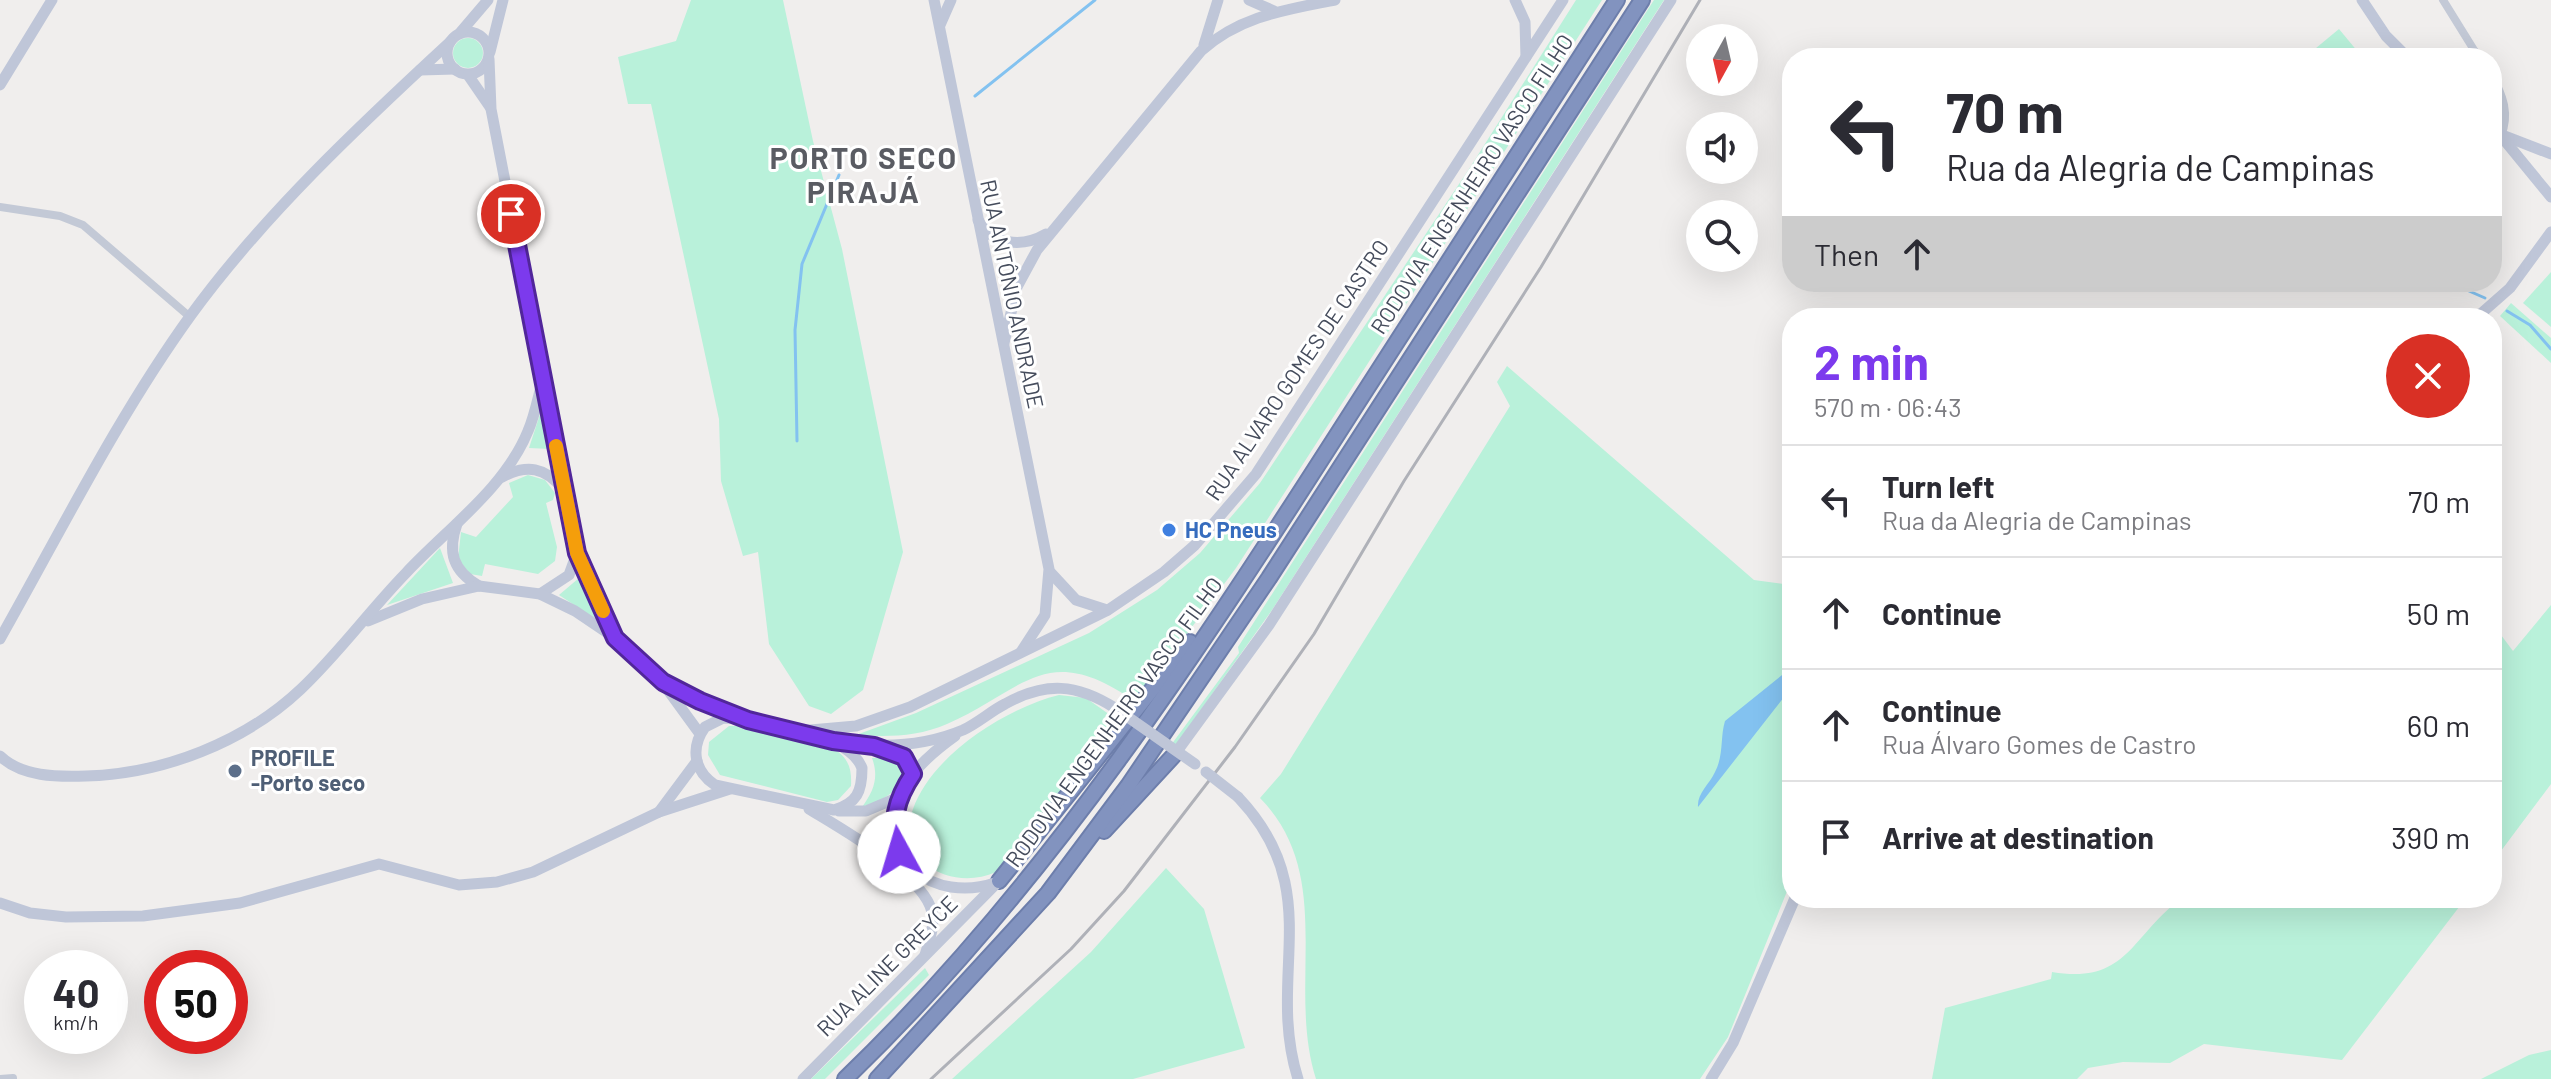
<!DOCTYPE html>
<html lang="en">
<head>
<meta charset="utf-8">
<style>
  body { margin:0; font-family:Barlow,sans-serif; background:#f2f2f3; color:#2b2b33; height:100vh; display:flex; flex-direction:column; font-size:30px; white-space:nowrap }
  * { box-sizing:border-box; margin:0 }
  p { font-size:26px; color:#7c7c81 }
  .icon { flex:none; width:44px; height:44px; fill:none; stroke:currentColor; stroke-width:2; stroke-linecap:round; stroke-linejoin:round }
  .map { position:relative; flex:1; overflow:hidden }
  .side { position:absolute; left:1782px; top:308px; width:720px; height:600px; display:flex; flex-direction:column; background:#fff; border-radius:32px; box-shadow:0 8px 32px #0002 }
  .side>* { flex:none }
  .guide { position:absolute; left:1782px; top:48px; width:720px; height:244px; border-radius:32px; box-shadow:0 8px 32px #0002; background:#fff; color:#2b2b33; overflow:hidden }
  .needle { width:52px; rotate:188deg }
  .fabs { position:absolute; left:1686px; top:24px; display:grid; gap:16px }
  .fabs a { display:grid; place-items:center; width:72px; height:72px; border-radius:50%; background:#fff; box-shadow:0 8px 32px #0002; font-size:40px }
  .speed { position:absolute; left:24px; top:950px; display:flex; gap:16px; font-size:40px; font-weight:700; text-align:center }
  .speed>* { display:grid; place-content:center; width:104px; height:104px; border-radius:50%; background:#fff; box-shadow:0 8px 32px #0002; line-height:1 }
  .speed small { font-size:20px; font-weight:400 }
  .speed .limit { border:12px solid #d22; background:#fff; color:#111 }
  .pin { position:absolute; display:grid; place-items:center; width:68px; height:68px; color:#fff; margin:-34px; border:4px solid #fff; border-radius:50%; box-shadow:0 2px 8px #0007 }
  .me { position:absolute; width:88px; margin:-44px; rotate:354deg; stroke-linejoin:round; filter:drop-shadow(0 0 6px #0008) }
  .turn { display:flex; align-items:center; gap:28px; height:168px; padding:0 32px; font-size:36px }
  .turn .icon { width:104px; height:104px; stroke-width:2.5 }
  .turn b { display:block; font-size:56px; line-height:68px }
  .then { display:flex; align-items:center; height:76px; padding:0 32px; background:#0003; gap:16px; font-size:30px }
  .round { display:grid; place-items:center; flex:none; width:84px; height:84px; border-radius:42px; background:#f2f2f3 }
  .head { display:flex; align-items:center; justify-content:space-between; height:136px; padding:0 32px }
  h1 { font-size:48px; font-weight:700; line-height:60px; color:#7c3aed }
  ul { padding:0; list-style:none }
  li { display:flex; align-items:center; gap:24px; height:112px; padding:0 32px; border-top:2px solid #e1e1e2 }
  li div { flex:1 }
  li b { display:block; font-size:30px }
  li em { font-style:normal }
  .map>svg:first-child { display:block }
  .green { fill:#b9f1da }
  .water { fill:#83c2f0 }
  .lines { fill:none; stroke-linecap:round; stroke-linejoin:round }
  .stream { stroke:#83c2f0; stroke-width:3 }
  .highway-casing { stroke:#6d7eab; stroke-width:18 }
  .street { stroke:#c3c9d6; stroke-width:8 }
  .secondary { stroke:#bfc6d8; stroke-width:11 }
  .highway { stroke:#8293bf; stroke-width:14 }
  .rail { stroke:#afb1b8; stroke-width:3 }
  .secondary-bridge { stroke:#bfc6d8; stroke-width:11 }
  .route-casing { stroke:#51269a; stroke-width:20 }
  .route { stroke:#7c3aed; stroke-width:14 }
  .slow { stroke:#f59e0b; stroke-width:14 }
  .shop-dot { fill:#3f7fe0; stroke:#fff; stroke-width:3 }
  .service-dot { fill:#5c6f8a; stroke:#fff; stroke-width:3 }
  .labels { text-anchor:middle; stroke-width:6; stroke-linejoin:round; paint-order:stroke }
  .street-label { font-size:22px; fill:#454c5c; stroke:#fff }
  .shop-label { font-size:22px; font-weight:bold; fill:#366cbe; stroke:#fff; text-anchor:start }
  .service-label { font-size:22px; font-weight:bold; fill:#4e5e75; stroke:#fff; text-anchor:start }
  .district-label { font-size:30px; font-weight:bold; letter-spacing:2px; fill:#5a5c63; stroke:#fff }
</style>
</head>
<body>
<div class="map">
<svg width="2551" height="1079" viewBox="0 0 2551 1079">
  <rect width="100%" height="100%" fill="#f0eeed"/>
  <g class="green">
    <polygon points="691,0 783,0 813,141 842,249 903,552 863,690 831,714 809,706 769,644 758,552 743,556 721,481 719,419 651,104 628,104 618,57 676,41"/>
    <path d="M1576 0H1602L1236 568 1136 702C1046 639 1026 689 947 724 917 737 887 737 856 735L916 713 1089 633 1157 590 1200 553 1260 483 1471 166Z"/>
    <polygon points="1654,0 1664,0 1272,610 1168,756 1154,768 1239,653 1238,647"/>
    <polygon points="2339,29 2363,58 2304,58"/>
    <circle cx="468" cy="53" r="15"/>
    <polygon points="2551,272 2551,327 2523,303"/>
    <polygon points="2511,303 2551,338 2551,363 2500,316"/>
    <path d="M1507 366 1754 580 1792 585V879L1728 1037 1700 1079H1316C1286 985 1337 877 1260 798L1281 774 1510 406 1497 382Z"/>
    <polygon points="542,408 550,449 529,448"/>
    <polygon points="528,475 545,480 555,493 553,500 546,503 557,547 555,561 538,574 485,564 482,576 470,574 458,559 461,532 476,537 513,497 509,483"/>
    <polygon points="440,548 453,583 387,605"/>
    <polygon points="579,578 597,620 559,595"/>
    <polygon points="2551,605 2551,784 2492,863 2492,623 2513,651"/>
    <path d="M1059 695 1086 698 1120 722 996 872C951 892 894 861 913 809 932 755 1006 708 1059 695Z"/>
    <path d="M729 726H742L832 747C848 758 852 767 851 786L838 800 827 802 720 775 708 755 709 742Z"/>
    <path d="M896 757 904 760 908 775C897 792 882 801 862 807 874 791 879 777 872 758Z"/>
    <polygon points="1166,868 1204,909 1245,1048 1133,1079 952,1079 1091,952"/>
    <path d="M2182 898H2466L2342 1060 2204 1044 2170 1063 2123 1062 2088 1068 2077 1079H1932L1945 1008 2051 979 2052 972C2128 985 2131 935 2182 898Z"/>
    <polygon points="925,968 929,975 825,1079 811,1079"/>
    <polygon points="2551,1050 2551,1079 2481,1079 2529,1055"/>
  </g>
  <path class="water" d="M1792 667V687L1698 807C1697 793 1709 785 1715 772 1724 755 1720 737 1725 721Z"/>
  <g class="lines">
    <g class="stream">
      <polyline points="975,96 1095,0"/>
      <polyline points="2469,291 2485,298"/>
      <polyline points="2507,311 2530,325 2551,349"/>
      <polyline points="797,441 795,330 802,264 839,175"/>
    </g>
    <g class="highway-casing">
      <g id="highway">
        <polyline points="1104,831 1175,754"/>
        <polyline points="999,881 1190,642"/>
        <path d="M845 1079C1048 884 1202 646 1353 410 1440 273 1530 137 1617 0"/>
        <polyline points="877,1079 1048,893 1128,786 1269,578 1642,0"/>
      </g>
    </g>
    <g class="street">
      <polyline points="2443,0 2479,58"/>
      <path d="M2492 76C2503 95 2510 114 2501 136"/>
      <polyline points="0,207 60,216 83,225 190,317"/>
      <polyline points="0,1079 13,1078"/>
    </g>
    <g class="secondary">
      <polyline points="934,0 1049,569 1045,615 1021,652"/>
      <polyline points="1249,0 1274,11"/>
      <polyline points="1515,0 1525,22 1526,57"/>
      <polyline points="2362,0 2386,36 2408,58"/>
      <polyline points="940,25 951,0"/>
      <circle cx="468" cy="53" r="21"/>
      <polyline points="459,34 488,0"/>
      <polyline points="1204,45 1218,0"/>
      <polyline points="490,52 503,0"/>
      <polyline points="489,59 491,109 577,553 615,638"/>
      <polyline points="420,70 455,69"/>
      <polyline points="468,75 490,107"/>
      <polyline points="0,85 52,0"/>
      <polyline points="2492,131 2551,154"/>
      <polyline points="2501,136 2551,197"/>
      <path d="M978 220C992 245 1022 248 1046 234"/>
      <polyline points="2476,318 2510,288 2551,232"/>
      <path d="M1004 343 1017 287 1037 250 1201 51C1240 16 1285 10 1335 0"/>
      <path d="M502 477C527 464 545 467 563 489"/>
      <path d="M457 524C447 552 453 571 479 586"/>
      <polyline points="1051,573 1076,600 1107,610"/>
      <polyline points="540,594 569,575 577,553"/>
      <polyline points="368,621 422,599 479,586 540,594 575,611 615,638 663,682 748,720"/>
      <path d="M0 639C61 531 118 416 191 315 263 216 360 125 450 42"/>
      <polyline points="665,686 700,734"/>
      <path d="M723 718C758 718 849 733 862 768 862 792 857 803 834 810L715 785C694 771 690 748 705 727Z"/>
      <polyline points="799,731 856,726 910,707 1108,610 1164,572 1195,545 1256,474 1563,0"/>
      <path d="M955 736C934 751 911 770 900 794 873 861 935 903 995 883"/>
      <path d="M842 742C882 748 925 746 963 730 978 723 991 711 1005 704 1046 681 1077 684 1115 708"/>
      <polyline points="883,748 904,757 913,774"/>
      <polyline points="1175,754 1269,625 1671,0"/>
      <path d="M0 756C22 777 57 777 86 776 163 774 245 742 301 689 339 653 370 610 406 573 447 529 505 488 528 431 535 415 538 397 543 379"/>
      <path d="M1238 797C1328 892 1265 974 1298 1079"/>
      <path d="M809 809C840 828 924 875 932 912 935 927 929 941 925 955"/>
      <polyline points="839,811 866,811 899,797"/>
      <polyline points="659,812 697,761"/>
      <polyline points="0,903 30,913 66,917 143,916 240,903 379,864 459,885 497,882 533,872 659,812 730,789"/>
      <polyline points="803,1079 999,881"/>
      <polyline points="1711,1079 1733,1043 1795,898"/>
    </g>
    <use href="#highway" class="highway"/>
    <polyline class="rail" points="931,1079 1071,949 1124,891 1235,747 1314,634 1404,481 1541,267 1700,0"/>
    <g class="secondary-bridge">
      <polyline points="1115,708 1195,764"/>
      <polyline points="1206,772 1238,797"/>
    </g>
  </g>
  <g class="lines">
    <g class="route-casing">
      <path id="route" d="M511 214 577 553 615 638 663 682 700 701 748 720 833 741 874 746 904 757 913 774C896 799 890 822 899 852"/>
    </g>
    <use href="#route" class="route"/>
    <polyline class="slow" points="556,446 577,553 603,611"/>
  </g>
  <circle class="shop-dot" cx="1169" cy="530" r="8"/>
  <circle class="service-dot" cx="235" cy="771" r="8"/>
  <g class="labels">
    <g class="street-label">
      <text transform="translate(1472 184) rotate(-57)" y="8">RODOVIA ENGENHEIRO VASCO FILHO</text>
      <text transform="translate(1012 294) rotate(78)" y="8">RUA ANTÔNIO ANDRADE</text>
      <text transform="translate(1297 370) rotate(-56)" y="8">RUA ALVARO GOMES DE CASTRO</text>
      <text transform="translate(1114 722) rotate(-54)" y="8">RODOVIA ENGENHEIRO VASCO FILHO</text>
      <text transform="translate(887 966) rotate(-45)" y="8">RUA ALINE GREYCE</text>
    </g>
    <g class="shop-label">
      <text x="1185" y="538">HC Pneus</text>
    </g>
    <g class="service-label">
      <text x="251" y="766">PROFILE<tspan x="251" dy="25">-Porto seco</tspan></text>
    </g>
    <g class="district-label">
      <text x="864" y="169">PORTO SECO<tspan x="864" dy="34">PIRAJÁ</tspan></text>
    </g>
  </g>
</svg>
<div class="fabs">
<a><svg class="needle" viewBox="-14 -14 28 28"><path d="M0-13l5 13h-10z" fill="#e53935"/><path d="M0 13l5-13h-10z" fill="#7c7c81"/></svg></a>
<a><svg class="icon" aria-label="sound" viewBox="0 0 24 24"><path d="M4 9h4l5-4v14l-5-4H4zM17 9q2 3 0 6"/></svg></a>
<a><svg class="icon" aria-label="search" viewBox="0 0 24 24"><circle cx="10" cy="10" r="6"/><path d="M15 15l6 6"/></svg></a>
</div>
<div class="speed"><div>40<small>km/h</small></div><div class="limit">50</div></div>
<div class="pin" style="left:511px;top:214px;background:#d93025"><svg class="icon" aria-label="arrive" viewBox="0 0 24 24"><path d="M6 21V4h12l-3 4 3 4H6"/></svg></div>
<svg class="me" style="left:899px;top:852px" viewBox="-20 -20 40 40"><circle r="19" fill="#fff"/><path d="M0-13L10 11 0 6-10 11z" fill="#7c3aed"/></svg>
<div class="guide">
<div class="turn"><svg class="icon" aria-label="left" viewBox="0 0 24 24"><path d="M17 20v-9H6M10 6l-5 5 5 5"/></svg><div><b>70 m</b>Rua da Alegria de Campinas</div></div>
<div class="then">Then<svg class="icon" aria-label="ahead" viewBox="0 0 24 24"><path d="M12 20V5M6 11l6-6 6 6"/></svg></div>
</div>
<section class="side">
<div class="head"><div><h1>2 min</h1><p>570 m · 06:43</p></div><a class="round" style="background:#d93025;color:#fff"><svg class="icon" aria-label="close" viewBox="0 0 24 24"><path d="M6 6l12 12M18 6L6 18"/></svg></a></div>
<ul>
<li><svg class="icon" aria-label="left" viewBox="0 0 24 24"><path d="M17 20v-9H6M10 6l-5 5 5 5"/></svg><div><b>Turn left</b><p>Rua da Alegria de Campinas</p></div><em>70 m</em></li>
<li><svg class="icon" aria-label="ahead" viewBox="0 0 24 24"><path d="M12 20V5M6 11l6-6 6 6"/></svg><div><b>Continue</b></div><em>50 m</em></li>
<li><svg class="icon" aria-label="ahead" viewBox="0 0 24 24"><path d="M12 20V5M6 11l6-6 6 6"/></svg><div><b>Continue</b><p>Rua Álvaro Gomes de Castro</p></div><em>60 m</em></li>
<li><svg class="icon" aria-label="arrive" viewBox="0 0 24 24"><path d="M6 21V4h12l-3 4 3 4H6"/></svg><div><b>Arrive at destination</b></div><em>390 m</em></li>
</ul>
</section>
</div>
</body>
</html>
